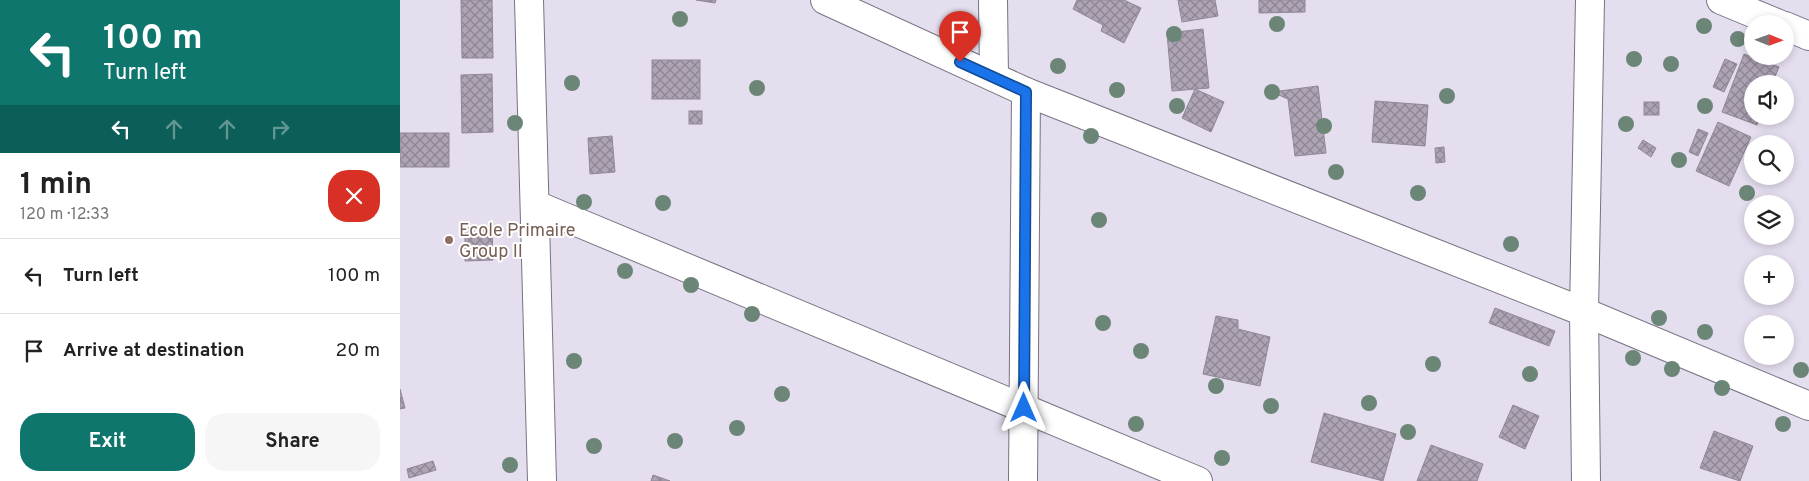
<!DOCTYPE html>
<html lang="en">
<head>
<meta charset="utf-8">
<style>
  body { margin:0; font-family:Overpass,sans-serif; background:#f6f6f6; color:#222; height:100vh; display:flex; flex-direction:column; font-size:19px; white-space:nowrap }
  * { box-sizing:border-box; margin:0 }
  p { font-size:16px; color:#767676 }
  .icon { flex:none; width:28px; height:28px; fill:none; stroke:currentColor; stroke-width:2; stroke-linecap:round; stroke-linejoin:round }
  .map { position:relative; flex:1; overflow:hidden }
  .side { display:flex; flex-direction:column; background:#fff; width:400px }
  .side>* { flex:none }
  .top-card { background:#0f766e; color:#fff; overflow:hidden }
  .needle { width:32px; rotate:91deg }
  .tools { position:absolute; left:1344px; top:15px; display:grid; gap:10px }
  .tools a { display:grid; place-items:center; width:50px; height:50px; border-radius:50%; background:#fff; box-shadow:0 2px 8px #0003; font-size:25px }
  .pin { position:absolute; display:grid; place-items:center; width:42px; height:42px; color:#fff; margin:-51px -21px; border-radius:50% 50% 50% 0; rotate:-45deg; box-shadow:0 0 5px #0007 }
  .pin .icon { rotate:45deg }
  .me { position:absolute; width:55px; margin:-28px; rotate:0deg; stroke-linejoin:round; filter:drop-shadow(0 0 4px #0008) }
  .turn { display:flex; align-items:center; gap:18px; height:105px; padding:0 20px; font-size:22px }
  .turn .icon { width:65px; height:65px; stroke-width:2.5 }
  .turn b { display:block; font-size:35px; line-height:42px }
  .lanes { display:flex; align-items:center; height:48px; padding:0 20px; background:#0003; justify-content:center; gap:25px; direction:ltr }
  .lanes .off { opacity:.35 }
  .round { display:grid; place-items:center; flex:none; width:52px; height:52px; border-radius:20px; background:#f6f6f6 }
  .summary { display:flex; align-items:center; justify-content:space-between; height:85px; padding:0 20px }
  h1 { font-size:30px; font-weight:700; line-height:38px }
  .button { display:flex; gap:10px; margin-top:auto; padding:10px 20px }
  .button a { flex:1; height:58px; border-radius:20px; background:#0f766e; color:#fff; font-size:20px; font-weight:700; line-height:58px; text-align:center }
  .button a+a { background:#f6f6f6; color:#222 }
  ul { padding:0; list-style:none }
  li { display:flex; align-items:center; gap:15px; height:75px; padding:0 20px; border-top:1px solid #e0e0e0 }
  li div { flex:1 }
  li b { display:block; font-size:19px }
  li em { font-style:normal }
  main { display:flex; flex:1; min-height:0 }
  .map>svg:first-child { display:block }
  .building { fill:url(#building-cross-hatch); stroke:#918897 }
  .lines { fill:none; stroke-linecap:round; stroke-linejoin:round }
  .minor-casing { stroke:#787281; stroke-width:30 }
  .minor { stroke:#fff; stroke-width:28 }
  .tree { fill:#6b8577 }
  .route-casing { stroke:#114b97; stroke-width:12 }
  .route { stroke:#1a73e8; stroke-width:9 }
  .education-dot { fill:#8d6e63; stroke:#fff; stroke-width:2 }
  .labels { text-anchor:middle; stroke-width:4; stroke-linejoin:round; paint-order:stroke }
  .education-label { font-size:18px; fill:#785e54; stroke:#fff; text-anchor:start }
</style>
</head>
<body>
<main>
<section class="side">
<div class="top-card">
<div class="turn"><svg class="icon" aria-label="left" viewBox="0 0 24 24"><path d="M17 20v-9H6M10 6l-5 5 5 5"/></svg><div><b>100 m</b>Turn left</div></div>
<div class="lanes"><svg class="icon" aria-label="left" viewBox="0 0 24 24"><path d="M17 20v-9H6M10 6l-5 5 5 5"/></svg><svg class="icon off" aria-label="ahead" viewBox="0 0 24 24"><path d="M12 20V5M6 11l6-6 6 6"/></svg><svg class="icon off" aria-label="ahead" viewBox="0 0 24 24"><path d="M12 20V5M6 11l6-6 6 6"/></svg><svg class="icon off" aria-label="right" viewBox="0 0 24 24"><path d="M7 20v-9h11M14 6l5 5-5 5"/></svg></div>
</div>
<div class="summary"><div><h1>1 min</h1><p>120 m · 12:33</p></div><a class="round" style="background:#d93025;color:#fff"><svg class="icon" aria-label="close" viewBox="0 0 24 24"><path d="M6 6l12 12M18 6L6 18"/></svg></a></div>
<ul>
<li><svg class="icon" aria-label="left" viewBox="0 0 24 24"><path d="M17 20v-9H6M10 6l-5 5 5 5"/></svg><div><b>Turn left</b></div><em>100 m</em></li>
<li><svg class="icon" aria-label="arrive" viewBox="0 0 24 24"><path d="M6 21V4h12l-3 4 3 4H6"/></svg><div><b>Arrive at destination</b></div><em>20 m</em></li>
</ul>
<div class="button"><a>Exit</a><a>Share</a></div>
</section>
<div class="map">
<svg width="1409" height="481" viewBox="0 0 1409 481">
  <defs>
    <pattern id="building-cross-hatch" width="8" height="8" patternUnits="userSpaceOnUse" patternTransform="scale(1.25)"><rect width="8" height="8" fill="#aea4b4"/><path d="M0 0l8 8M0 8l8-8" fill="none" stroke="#8e8593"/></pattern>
  </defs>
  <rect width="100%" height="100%" fill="#e5deef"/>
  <g class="building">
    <polygon points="61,0 92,0 93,58 62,58"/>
    <polygon points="296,0 316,0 315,3"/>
    <polygon points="677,0 724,0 741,8 724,43 701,31 703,25 673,9"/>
    <polygon points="778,0 815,0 818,16 782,22"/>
    <polygon points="859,0 905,0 905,12 859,13"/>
    <polygon points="803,29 809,88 772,91 767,33"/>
    <polygon points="1344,54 1379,67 1372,84 1352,84 1352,116 1360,116 1357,125 1322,112"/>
    <polygon points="1325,59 1337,64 1324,92 1313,87"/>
    <rect x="252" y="60" width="48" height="39"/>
    <polygon points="92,74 93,132 62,133 61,75"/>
    <polygon points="918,86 926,153 895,156 888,99 872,92"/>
    <polygon points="795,89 824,102 811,132 782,118"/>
    <polygon points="975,101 1028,105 1025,146 972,142"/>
    <rect x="1244" y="102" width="15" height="13"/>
    <rect x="289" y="111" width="13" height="13"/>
    <polygon points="1318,122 1351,137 1329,186 1296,171"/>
    <polygon points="1298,129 1308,133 1298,156 1289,152"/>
    <rect x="0" y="133" width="49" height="34"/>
    <polygon points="212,136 215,172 190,174 188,138"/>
    <polygon points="1243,140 1256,148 1251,157 1238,148"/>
    <polygon points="1044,147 1045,162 1036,163 1035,148"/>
    <polygon points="92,227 93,260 65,261 65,228"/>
    <polygon points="1095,308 1155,331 1149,346 1089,323"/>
    <polygon points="816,316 838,320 838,329 870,337 860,386 803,374"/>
    <polygon points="0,389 5,408 0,409"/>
    <polygon points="1113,405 1139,416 1125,449 1099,437"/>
    <polygon points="924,413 996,434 983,481 911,462"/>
    <polygon points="1314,431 1353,446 1340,481 1300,468"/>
    <polygon points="1031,445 1083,464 1077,481 1017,481"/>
    <polygon points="33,461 36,470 9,478 7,469"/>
    <polygon points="253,475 270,481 251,481"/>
  </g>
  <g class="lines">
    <g class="minor-casing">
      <g id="minor">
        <polyline points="129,0 142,481"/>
        <polyline points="425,0 626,92 1184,312 1409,406"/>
        <polyline points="593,0 594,77"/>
        <polyline points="1321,0 1379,24"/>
        <polyline points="1385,26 1409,36"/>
        <polyline points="136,205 798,481"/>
        <polyline points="623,481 626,92"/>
        <polyline points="1186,481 1184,312 1190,0"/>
      </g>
    </g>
    <use href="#minor" class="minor"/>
  </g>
  <g class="tree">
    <circle cx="280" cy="19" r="8"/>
    <circle cx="877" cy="24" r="8"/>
    <circle cx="1304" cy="26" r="8"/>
    <circle cx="774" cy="34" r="8"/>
    <circle cx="1338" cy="39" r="8"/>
    <circle cx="1234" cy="59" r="8"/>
    <circle cx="1271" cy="64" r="8"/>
    <circle cx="658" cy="66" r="8"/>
    <circle cx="172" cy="83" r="8"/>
    <circle cx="357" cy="88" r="8"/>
    <circle cx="717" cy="90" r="8"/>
    <circle cx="872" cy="92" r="8"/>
    <circle cx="1047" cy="96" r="8"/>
    <circle cx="777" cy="106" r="8"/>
    <circle cx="1305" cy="106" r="8"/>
    <circle cx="115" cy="123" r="8"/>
    <circle cx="1226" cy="124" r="8"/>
    <circle cx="924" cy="126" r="8"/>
    <circle cx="691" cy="136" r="8"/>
    <circle cx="1279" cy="160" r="8"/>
    <circle cx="936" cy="172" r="8"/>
    <circle cx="1018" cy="193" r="8"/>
    <circle cx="1347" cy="193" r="8"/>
    <circle cx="184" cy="202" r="8"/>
    <circle cx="263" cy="203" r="8"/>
    <circle cx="699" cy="220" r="8"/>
    <circle cx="1111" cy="244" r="8"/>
    <circle cx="225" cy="271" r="8"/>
    <circle cx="291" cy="285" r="8"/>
    <circle cx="352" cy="314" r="8"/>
    <circle cx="1259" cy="318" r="8"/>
    <circle cx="703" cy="323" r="8"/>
    <circle cx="1305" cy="332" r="8"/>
    <circle cx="741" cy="351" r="8"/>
    <circle cx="1233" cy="358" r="8"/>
    <circle cx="174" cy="361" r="8"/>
    <circle cx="1033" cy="364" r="8"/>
    <circle cx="1272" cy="369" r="8"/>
    <circle cx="1401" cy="370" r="8"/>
    <circle cx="1130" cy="374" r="8"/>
    <circle cx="816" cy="386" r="8"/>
    <circle cx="1322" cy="388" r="8"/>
    <circle cx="382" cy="394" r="8"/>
    <circle cx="969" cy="403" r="8"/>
    <circle cx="871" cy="406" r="8"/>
    <circle cx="736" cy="424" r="8"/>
    <circle cx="1383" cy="424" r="8"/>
    <circle cx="337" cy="428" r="8"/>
    <circle cx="1008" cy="432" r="8"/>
    <circle cx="275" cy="441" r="8"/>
    <circle cx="194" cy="446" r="8"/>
    <circle cx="822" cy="458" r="8"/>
    <circle cx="110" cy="465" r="8"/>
  </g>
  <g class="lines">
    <g class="route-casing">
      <polyline id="route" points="560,62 626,92 624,408"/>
    </g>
    <use href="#route" class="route"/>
  </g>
  <circle class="education-dot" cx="49" cy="240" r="5"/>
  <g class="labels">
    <g class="education-label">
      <text x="59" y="236">Ecole Primaire<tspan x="59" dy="21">Group II</tspan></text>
    </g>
  </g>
</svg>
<div class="tools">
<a><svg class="needle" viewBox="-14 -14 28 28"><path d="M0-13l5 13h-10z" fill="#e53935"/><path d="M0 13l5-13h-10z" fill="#767676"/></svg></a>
<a><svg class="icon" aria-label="sound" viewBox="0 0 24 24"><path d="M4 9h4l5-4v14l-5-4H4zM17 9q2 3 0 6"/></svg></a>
<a><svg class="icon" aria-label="search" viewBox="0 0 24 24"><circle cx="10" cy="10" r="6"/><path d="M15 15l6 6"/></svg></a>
<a><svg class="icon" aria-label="layers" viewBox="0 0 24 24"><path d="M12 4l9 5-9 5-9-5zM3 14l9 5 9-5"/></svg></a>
<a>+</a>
<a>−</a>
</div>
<div class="pin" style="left:560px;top:62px;background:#d93025"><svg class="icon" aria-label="arrive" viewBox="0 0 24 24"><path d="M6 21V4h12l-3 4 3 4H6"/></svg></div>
<svg class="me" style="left:624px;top:408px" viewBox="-20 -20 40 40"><path d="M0-17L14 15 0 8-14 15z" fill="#1a73e8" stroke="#fff" stroke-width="4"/></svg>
</div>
</main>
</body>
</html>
